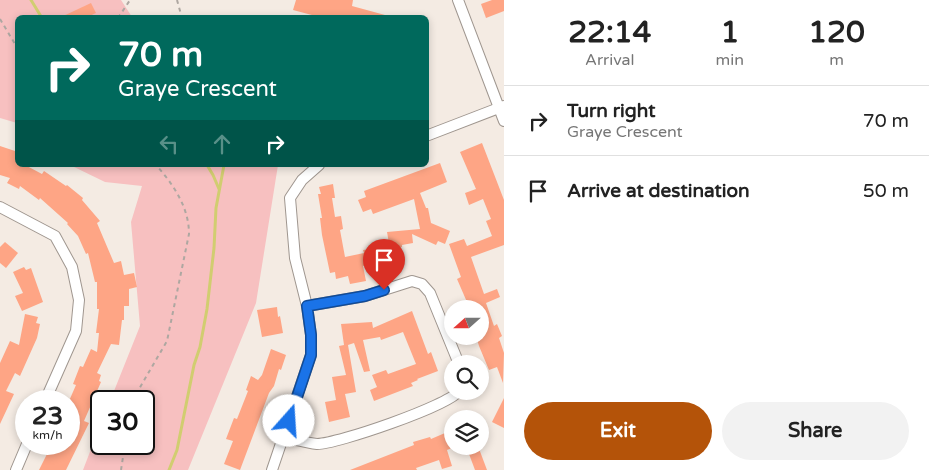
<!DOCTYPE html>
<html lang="en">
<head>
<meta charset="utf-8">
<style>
  body { margin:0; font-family:"Varela Round",sans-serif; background:#f2f2f2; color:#222; height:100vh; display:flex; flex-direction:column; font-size:19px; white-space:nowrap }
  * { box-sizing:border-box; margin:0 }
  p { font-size:16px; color:#767676 }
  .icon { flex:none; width:28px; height:28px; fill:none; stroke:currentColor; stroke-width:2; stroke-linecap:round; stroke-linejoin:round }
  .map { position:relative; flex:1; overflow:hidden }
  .side { display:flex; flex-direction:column; background:#fff; width:425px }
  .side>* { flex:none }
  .banner { position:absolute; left:15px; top:15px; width:414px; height:152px; border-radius:8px; box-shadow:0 2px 8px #0003; background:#00695c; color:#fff; overflow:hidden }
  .needle { width:32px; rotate:249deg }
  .tools { position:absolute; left:444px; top:300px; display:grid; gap:10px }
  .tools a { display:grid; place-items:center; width:45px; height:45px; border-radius:50%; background:#fff; box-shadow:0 2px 8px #0003; font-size:25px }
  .speed { position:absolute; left:15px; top:390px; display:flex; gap:10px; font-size:25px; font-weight:700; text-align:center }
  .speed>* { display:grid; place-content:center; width:65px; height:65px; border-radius:50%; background:#fff; box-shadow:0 2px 8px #0003; line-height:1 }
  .speed small { font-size:12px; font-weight:400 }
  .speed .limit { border:2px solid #111; border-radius:8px; background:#fff; color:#111 }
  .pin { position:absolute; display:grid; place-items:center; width:42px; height:42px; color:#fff; margin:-51px -21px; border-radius:50% 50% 50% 0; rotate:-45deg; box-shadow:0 0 5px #0007 }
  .pin .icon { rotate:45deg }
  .me { position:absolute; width:55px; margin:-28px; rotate:19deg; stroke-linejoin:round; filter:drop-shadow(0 0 4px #0008) }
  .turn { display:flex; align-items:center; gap:18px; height:105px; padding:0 20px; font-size:22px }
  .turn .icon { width:65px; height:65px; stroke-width:2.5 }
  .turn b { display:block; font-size:35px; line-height:42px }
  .lanes { display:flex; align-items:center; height:48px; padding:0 20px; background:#0003; justify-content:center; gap:25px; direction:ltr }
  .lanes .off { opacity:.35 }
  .eta { display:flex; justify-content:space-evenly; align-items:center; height:85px; text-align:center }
  .eta b { font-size:30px; font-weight:800; line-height:35px }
  .primary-button { display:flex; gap:10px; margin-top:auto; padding:10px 20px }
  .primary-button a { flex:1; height:58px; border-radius:30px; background:#b45309; color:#fff; font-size:20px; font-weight:800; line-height:58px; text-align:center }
  .primary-button a+a { background:#f2f2f2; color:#222 }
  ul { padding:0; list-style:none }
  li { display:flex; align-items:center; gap:15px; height:70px; padding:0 20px; border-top:1px solid #e0e0e0 }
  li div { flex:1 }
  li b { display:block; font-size:19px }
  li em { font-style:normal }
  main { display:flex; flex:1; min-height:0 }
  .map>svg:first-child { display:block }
  .green { fill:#f7c0c0 }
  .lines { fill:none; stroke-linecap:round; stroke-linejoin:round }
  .stream { stroke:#d1cd70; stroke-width:3 }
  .building { fill:#fea585 }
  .minor-casing { stroke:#9f968f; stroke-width:12 }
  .path { stroke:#aea7a1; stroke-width:2; stroke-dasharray:4 4; stroke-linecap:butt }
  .minor { stroke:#fff; stroke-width:10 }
  .route-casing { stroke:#114b97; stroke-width:12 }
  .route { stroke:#1a73e8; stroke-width:9 }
</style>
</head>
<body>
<main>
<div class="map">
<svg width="504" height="470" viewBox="0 0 504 470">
  <rect width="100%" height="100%" fill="#f4ebe3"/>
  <g class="green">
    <polygon points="0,0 121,0 132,17 18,18 17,123 0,118"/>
    <polygon points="70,165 278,165 256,303 188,470 83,470 101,423 101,444 144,444 144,401 110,401 140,326 131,222 142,186 105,182"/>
  </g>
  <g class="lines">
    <g class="stream">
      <polyline points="31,0 42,18"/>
      <polyline points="207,165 213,175 219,189"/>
      <polyline points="169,470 177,450 194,365 200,347 207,309 214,248 216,208 224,165"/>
    </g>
  </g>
  <g class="building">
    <polygon points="296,0 353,0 352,6 385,15 384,18 323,18 293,10"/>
    <polygon points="492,0 504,0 504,11 486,18 481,4"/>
    <polygon points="91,3 96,13 85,18 59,18"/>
    <polygon points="482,143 504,200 504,245 471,257 484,294 497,289 500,297 486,303 494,326 497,324 502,336 499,338 504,353 503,383 497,367 489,370 479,346 476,336 480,336 480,309 470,309 457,279 461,277 449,244 464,239 467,246 492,236 486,221 491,219 483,199 469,205 465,193 476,189 460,152"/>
    <polygon points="0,146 18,152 18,165 25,165 42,174 44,171 66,186 67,185 83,198 82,200 100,221 97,223 114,263 121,261 124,275 134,273 137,287 129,289 129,306 124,306 124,320 122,320 119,345 111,344 97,373 101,375 99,381 101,382 84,421 89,423 66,470 39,470 52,444 69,444 69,401 76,385 73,384 80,366 83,367 91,349 97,352 99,333 96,333 99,309 97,309 97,282 95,282 88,253 86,254 78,236 67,224 68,223 40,198 39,200 20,186 19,189 7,183 10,178 0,175"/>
    <polygon points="440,163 447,182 420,193 426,208 428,208 431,223 450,231 445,244 438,241 436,245 412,234 413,243 402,245 402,247 390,249 387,232 420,229 414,199 373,214 371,209 363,212 358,200 366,197 364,191"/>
    <polygon points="333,184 335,198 332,198 335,217 341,216 343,229 340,230 345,257 364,253 363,250 383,247 386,262 363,266 366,281 350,284 348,276 336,279 335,272 330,273 322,235 320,218 322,218 318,194 321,194 319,187"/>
    <polygon points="5,242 18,253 6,268 0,263 0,247"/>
    <polygon points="24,267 26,270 31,268 43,302 22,311 15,296 23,293 13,272"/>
    <polygon points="277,307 278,317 280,316 283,333 262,337 257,310"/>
    <polygon points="412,311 428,354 431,352 438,371 417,379 418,380 411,383 413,386 374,401 370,390 377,387 372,375 386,370 388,374 416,364 403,332 381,340 380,337 363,340 370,371 364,372 354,343 348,345 356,392 345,394 350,417 329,422 325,402 336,400 332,377 346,375 339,346 344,345 341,324 372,322 373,328"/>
    <polygon points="25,314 38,317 36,323 40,324 37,338 20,376 15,373 6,391 14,394 0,424 0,363 10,341 19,345"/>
    <polygon points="271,349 286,355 281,370 279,369 274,386 269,393 240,470 224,464 233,441 226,439 234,418 237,419 248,391 246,390 251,376 258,380 262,375"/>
    <polygon points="504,398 504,428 492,422"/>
    <polygon points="452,430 452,448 447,450 452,466 442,469 439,460 416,468 417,470 350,470 414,445 413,442 430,437 431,439"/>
    <polygon points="466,446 478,446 487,470 475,470"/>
  </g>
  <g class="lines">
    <g class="minor-casing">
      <g id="minor">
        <polyline points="458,0 504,121"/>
        <polyline points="426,136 504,106"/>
        <polyline points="0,207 55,236 72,267 79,300 76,331 45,401"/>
        <polyline points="307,306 365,296 412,281 422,284 430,293 459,364"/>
        <path d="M283 437C294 439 306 443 317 444 337 444 448 406 459 391"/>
        <polyline points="16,470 27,444"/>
        <polyline points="272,470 311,355 311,335 307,306 295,258 290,198 302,180 319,165"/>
      </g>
    </g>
    <g class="path">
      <polyline points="177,0 182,18"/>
      <polyline points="118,18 130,0"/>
      <polyline points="0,19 18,49"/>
      <path d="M132 401 167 341 189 234C189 207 173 184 156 165"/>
      <polyline points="121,470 125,444"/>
    </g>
    <use href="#minor" class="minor"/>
  </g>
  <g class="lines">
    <g class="route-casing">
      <polyline id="route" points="289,421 311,355 311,335 307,306 365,296 384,290"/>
    </g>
    <use href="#route" class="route"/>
  </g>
</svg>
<div class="tools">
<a><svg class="needle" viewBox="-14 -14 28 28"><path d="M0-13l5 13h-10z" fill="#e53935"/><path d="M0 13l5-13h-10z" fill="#767676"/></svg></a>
<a><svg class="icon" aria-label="search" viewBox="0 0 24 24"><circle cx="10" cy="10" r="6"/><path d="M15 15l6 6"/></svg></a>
<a><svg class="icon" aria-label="layers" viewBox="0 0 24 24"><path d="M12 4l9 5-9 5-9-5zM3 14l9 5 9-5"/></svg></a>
</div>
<div class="speed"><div>23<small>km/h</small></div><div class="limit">30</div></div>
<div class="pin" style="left:384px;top:290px;background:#d93025"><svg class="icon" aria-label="arrive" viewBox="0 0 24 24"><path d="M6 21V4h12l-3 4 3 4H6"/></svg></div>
<svg class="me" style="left:289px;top:421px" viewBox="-20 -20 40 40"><circle r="19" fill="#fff"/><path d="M0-13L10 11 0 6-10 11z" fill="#1a73e8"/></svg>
<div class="banner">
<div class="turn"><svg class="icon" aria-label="right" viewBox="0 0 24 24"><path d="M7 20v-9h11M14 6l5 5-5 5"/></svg><div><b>70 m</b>Graye Crescent</div></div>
<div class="lanes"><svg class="icon off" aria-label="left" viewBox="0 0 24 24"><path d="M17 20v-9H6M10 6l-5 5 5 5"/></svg><svg class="icon off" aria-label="ahead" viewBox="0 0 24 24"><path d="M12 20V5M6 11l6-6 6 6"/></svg><svg class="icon" aria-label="right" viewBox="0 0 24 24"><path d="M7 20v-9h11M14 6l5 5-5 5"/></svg></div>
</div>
</div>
<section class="side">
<div class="eta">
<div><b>22:14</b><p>Arrival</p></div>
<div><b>1</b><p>min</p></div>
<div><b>120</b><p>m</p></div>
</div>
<ul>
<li><svg class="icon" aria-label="right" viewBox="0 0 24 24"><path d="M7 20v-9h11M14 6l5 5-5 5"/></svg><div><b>Turn right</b><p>Graye Crescent</p></div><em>70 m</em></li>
<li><svg class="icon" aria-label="arrive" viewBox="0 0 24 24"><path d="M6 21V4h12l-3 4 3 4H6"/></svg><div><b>Arrive at destination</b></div><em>50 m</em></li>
</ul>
<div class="primary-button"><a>Exit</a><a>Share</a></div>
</section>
</main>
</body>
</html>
